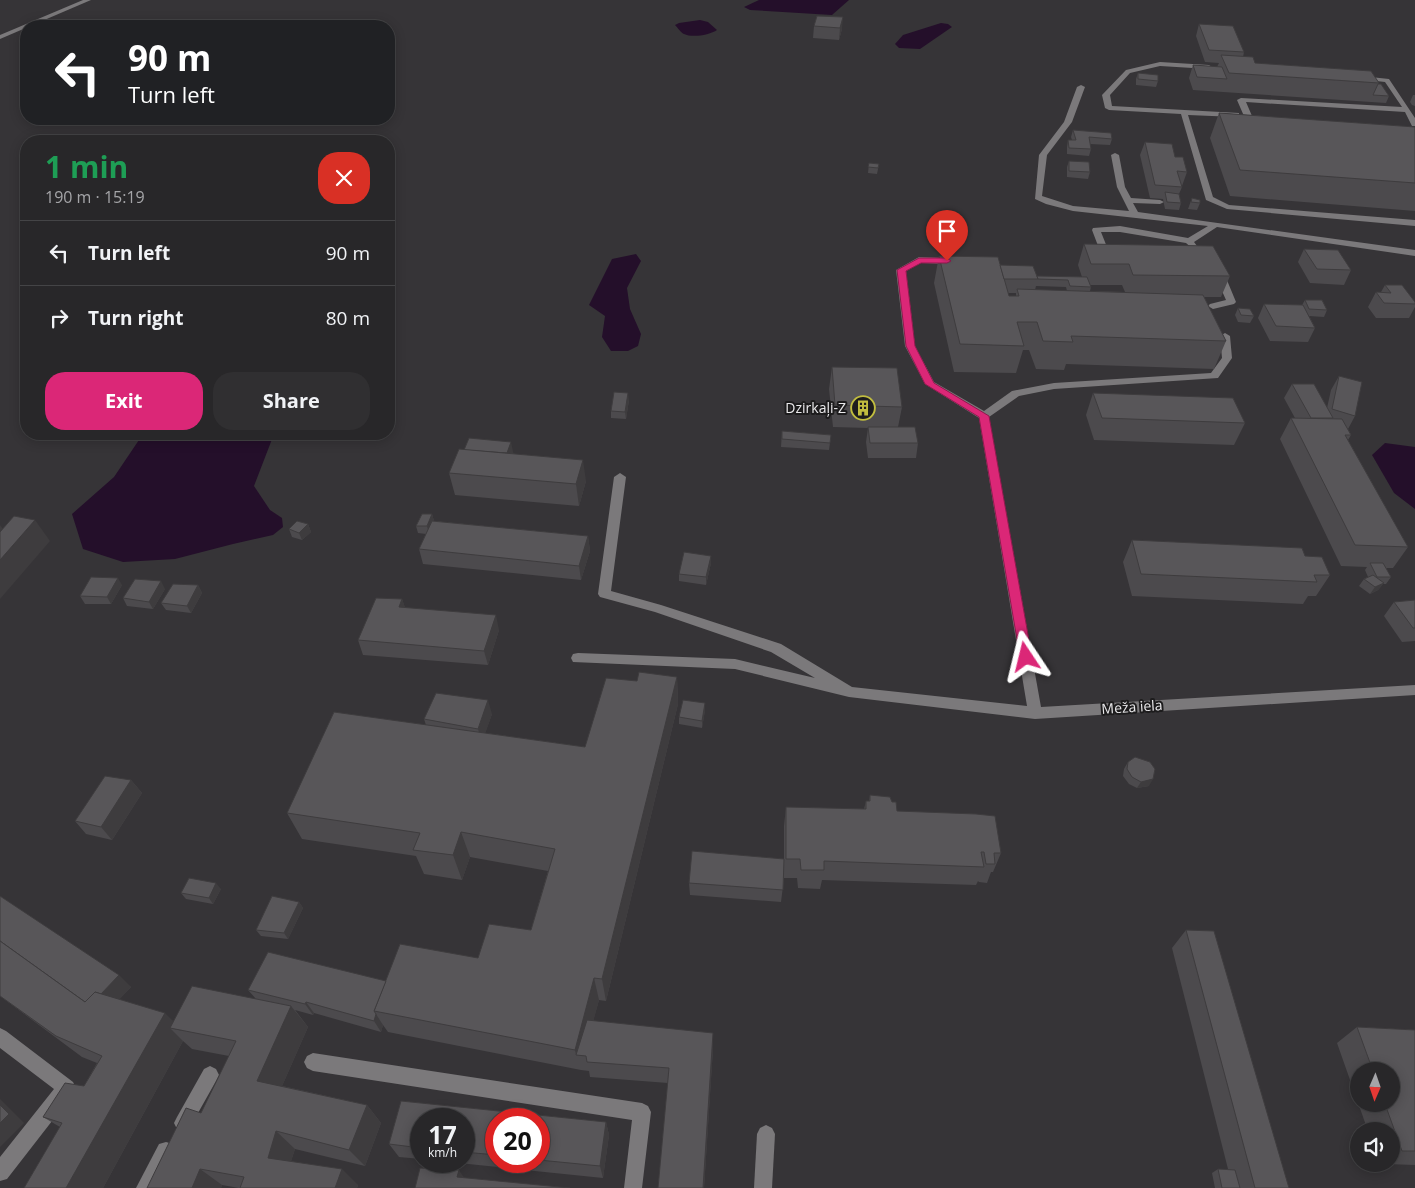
<!DOCTYPE html>
<html lang="en">
<head>
<meta charset="utf-8">
<style>
  body { margin:0; font-family:"Open Sans",sans-serif; background:#302f31; color:#f1f3f6; height:100vh; display:flex; flex-direction:column; font-size:19px; white-space:nowrap }
  * { box-sizing:border-box; margin:0 }
  p { font-size:16px; color:#a5a5a8 }
  .icon { flex:none; width:28px; height:28px; fill:none; stroke:currentColor; stroke-width:2; stroke-linecap:round; stroke-linejoin:round }
  .map { position:relative; flex:1; overflow:hidden }
  .side { position:absolute; left:20px; top:135px; width:375px; height:305px; display:flex; flex-direction:column; background:#282729; border-radius:20px; box-shadow:0 2px 12px #0003,0 0 0 1px #444446 }
  .side>* { flex:none }
  .top-card { position:absolute; left:20px; top:20px; width:375px; height:105px; border-radius:20px; box-shadow:0 2px 12px #0003,0 0 0 1px #444446; background:#202124; color:#fff; overflow:hidden }
  .needle { width:32px; rotate:182deg }
  .tools { position:absolute; left:1350px; top:1062px; display:grid; gap:10px }
  .tools a { display:grid; place-items:center; width:50px; height:50px; border-radius:50%; background:#282729; box-shadow:0 2px 12px #0003,0 0 0 1px #444446; font-size:25px }
  .speed { position:absolute; left:410px; top:1108px; display:flex; gap:10px; font-size:25px; font-weight:700; text-align:center }
  .speed>* { display:grid; place-content:center; width:65px; height:65px; border-radius:50%; background:#282729; box-shadow:0 2px 12px #0003,0 0 0 1px #444446; line-height:1 }
  .speed small { font-size:12px; font-weight:400 }
  .speed .limit { border:8px solid #d22; background:#fff; color:#111 }
  .pin { position:absolute; display:grid; place-items:center; width:42px; height:42px; color:#fff; margin:-51px -21px; border-radius:50% 50% 50% 0; rotate:-45deg; box-shadow:0 0 5px #0007 }
  .pin .icon { rotate:45deg }
  .me { position:absolute; width:55px; margin:-28px; rotate:350deg; stroke-linejoin:round; filter:drop-shadow(0 0 4px #0008) }
  .turn { display:flex; align-items:center; gap:18px; height:105px; padding:0 25px; font-size:22px }
  .turn .icon { width:65px; height:65px; stroke-width:2.5 }
  .turn b { display:block; font-size:35px; line-height:42px }
  .round { display:grid; place-items:center; flex:none; width:52px; height:52px; border-radius:20px; background:#302f31 }
  .head { display:flex; align-items:center; justify-content:space-between; height:85px; padding:0 25px }
  h1 { font-size:30px; font-weight:700; line-height:38px; color:#1e9e55 }
  .cta { display:flex; gap:10px; margin-top:auto; padding:10px 25px }
  .cta a { flex:1; height:58px; border-radius:20px; background:#db2777; color:#fff; font-size:20px; font-weight:700; line-height:58px; text-align:center }
  .cta a+a { background:#302f31; color:#f1f3f6 }
  ul { padding:0; list-style:none }
  li { display:flex; align-items:center; gap:15px; height:65px; padding:0 25px; border-top:1px solid #444446 }
  li div { flex:1 }
  li b { display:block; font-size:19px }
  li em { font-style:normal }
  .map>svg:first-child { display:block }
  .water { fill:#240f2a }
  .lines { fill:none; stroke-linecap:round; stroke-linejoin:round }
  .minor { fill:#7b797b; fill-rule:evenodd }
  .wall { fill:#4c4a4d; fill-rule:evenodd }
  .shaded-wall { fill:#3e3c3e }
  .building { fill:#585659; stroke:#3e3c3e }
  .route { fill:#db2777; stroke:#8e194d }
  .labels { text-anchor:middle; stroke-width:4; stroke-linejoin:round; paint-order:stroke }
  .poi-label { font-size:14px; fill:#eae9eb; stroke:#1d1c1d; text-anchor:end }
  .street-label { font-size:14px; fill:#eae9eb; stroke:#1d1c1d }
</style>
</head>
<body>
<div class="map">
<svg width="1415" height="1188" viewBox="0 0 1415 1188">
  <rect width="100%" height="100%" fill="#363437"/>
  <g class="water">
    <polygon points="759,0 849,0 832,15 750,10 744,7"/>
    <path d="M700 20 708 22 717 30C710 35 692 38 684 34 681 33 678 28 675 25L679 23Z"/>
    <polygon points="941,23 948,24 952,27 920,49 899,48 895,44 903,35"/>
    <polygon points="636,254 641,261 627,288 630,309 641,334 638,346 628,351 611,351 602,337 605,316 589,305 612,259"/>
    <polygon points="143,434 274,434 254,486 270,510 282,518 283,527 273,535 233,544 175,559 123,562 83,549 72,514 114,477"/>
    <polygon points="1385,443 1415,447 1415,509 1394,493 1372,455"/>
  </g>
  <g class="lines">
    <g class="minor">
      <polygon points="83,0 91,0 0,39 0,35"/>
      <polygon points="1160,62 1209,65 1212,67 1209,69 1160,66 1130,73 1110,95 1112,106 1239,113 1239,117 1236,117 1188,115 1213,197 1229,205 1415,220 1415,226 1227,209 1206,200 1181,114 1109,110 1105,108 1102,95 1126,70"/>
      <polygon points="1361,76 1389,79 1415,118 1415,126 1412,126 1405,112 1246,102 1258,130 1254,132 1250,130 1237,100 1241,98 1402,107 1385,82 1359,79 1359,77"/>
      <polygon points="1081,85 1085,87 1072,122 1047,155 1042,196 1073,206 1129,211 1117,187 1111,155 1115,153 1119,155 1125,187 1131,198 1160,200 1164,202 1160,204 1133,203 1138,212 1415,250 1415,256 1217,227 1194,242 1197,246 1193,249 1186,243 1120,232 1101,232 1107,247 1118,252 1114,255 1100,251 1092,230 1093,228 1120,226 1188,238 1208,226 1073,211 1046,204 1035,199 1039,155 1064,122 1077,87"/>
      <polygon points="919,257 947,258 951,261 947,264 921,263 906,271 915,346 934,382 984,411 1012,391 1054,383 1211,373 1222,358 1220,336 1225,333 1230,336 1232,358 1218,378 1054,389 1019,396 989,417 1041,707 1415,685 1415,695 1035,719 849,697 735,669 573,662 571,658 573,654 578,653 735,659 815,678 771,652 655,612 600,597 598,594 614,477 620,473 626,477 611,591 661,605 781,644 852,687 1027,706 979,418 925,384 905,346 896,270"/>
      <polygon points="1219,270 1224,273 1236,302 1234,304 1213,309 1208,306 1210,304 1226,300 1214,273"/>
      <polygon points="0,1028 6,1031 73,1082 76,1088 73,1094 7,1179 0,1181 0,1157 54,1089 0,1048"/>
      <polygon points="313,1053 642,1103 648,1106 651,1112 642,1188 624,1188 632,1120 313,1071 307,1068 304,1062 307,1056"/>
      <polygon points="210,1066 216,1069 219,1075 216,1081 189,1129 183,1132 177,1129 174,1123 177,1117 204,1069"/>
      <polygon points="766,1125 772,1128 775,1134 772,1188 754,1188 757,1134 760,1128"/>
      <polygon points="166,1142 173,1144 175,1151 155,1188 136,1188 159,1144"/>
    </g>
  </g>
  <g class="wall">
    <polygon points="817,16 842,29 839,40 813,38 814,26"/>
    <polygon points="1199,24 1244,52 1243,57 1255,63 1379,83 1378,84 1389,96 1386,103 1193,90 1189,78 1193,65 1217,67 1219,63 1205,62 1196,36"/>
    <polygon points="1138,73 1158,81 1156,87 1136,85 1136,79"/>
    <polygon points="1413,95 1415,95 1415,106 1412,105 1410,102"/>
    <polygon points="1219,113 1415,127 1415,211 1230,196 1210,138"/>
    <polygon points="1073,130 1112,139 1110,145 1090,144 1091,149 1089,156 1067,154 1067,147 1068,140 1072,140 1071,137"/>
    <polygon points="1145,142 1175,157 1187,172 1182,186 1181,185 1182,187 1179,194 1181,203 1179,210 1165,209 1163,199 1150,198 1140,155"/>
    <polygon points="1069,161 1090,172 1088,179 1067,177 1067,167"/>
    <polygon points="869,163 879,164 877,174 868,173"/>
    <polygon points="1192,198 1200,203 1197,210 1188,209"/>
    <path d="M1084 244 1230 276 1221 297H1204L1226 341 1214 369 1066 364 1064 370 1036 369 1029 350H1023L1016 373 954 372 934 283 939 256 1000 265 1037 276 1082 277 1078 265ZM1090 285H1122L1125 292 1090 291 1091 287ZM1036 286 1066 287 1067 291 1035 290ZM1008 293H1016V296H1009Z"/>
    <polygon points="1304,249 1351,270 1344,285 1310,283 1298,262"/>
    <polygon points="1385,285 1415,302 1415,307 1409,318 1376,318 1368,307 1376,292 1381,292"/>
    <polygon points="1305,300 1327,310 1324,317 1309,316 1315,328 1308,342 1270,341 1258,318 1264,304 1302,305"/>
    <polygon points="1238,308 1254,316 1250,323 1238,322 1235,315"/>
    <polygon points="832,367 902,407 898,427 918,443 916,458 868,458 866,442 868,428 833,427 829,389"/>
    <polygon points="1339,376 1355,416 1348,429 1351,435 1348,440 1408,547 1393,568 1386,568 1391,577 1386,584 1383,584 1378,590 1370,594 1359,586 1364,579 1368,577 1365,570 1367,567 1341,566 1280,439 1291,418 1295,418 1284,398 1292,384 1327,408 1331,390"/>
    <polygon points="1093,393 1245,423 1234,445 1094,440 1086,415"/>
    <polygon points="629,400 626,419 611,418 611,411"/>
    <polygon points="782,431 831,435 829,450 781,447"/>
    <polygon points="513,454 586,481 579,506 455,495 449,473"/>
    <polygon points="432,514 434,521 588,536 590,551 581,580 423,564 419,549 426,534 418,533 416,526"/>
    <polygon points="308,524 311,532 302,540 292,537 289,529"/>
    <polygon points="1132,540 1305,556 1330,575 1316,596 1308,596 1303,604 1132,596 1123,562"/>
    <polygon points="711,563 706,585 679,581 679,574"/>
    <polygon points="122,585 111,604 85,604 80,596"/>
    <polygon points="198,585 202,593 191,613 166,610 161,603"/>
    <polygon points="165,589 153,609 127,606 123,598"/>
    <polygon points="402,599 405,608 499,630 488,665 363,655 358,640"/>
    <polygon points="1415,600 1415,641 1402,642 1384,616 1394,602"/>
    <polygon points="677,677 678,704 606,1001 599,1000 593,1021 713,1048 704,1188 658,1188 668,1083 590,1077 589,1071 581,1070 388,1032 383,1025 381,1032 314,1013 313,1015 295,1010 308,1027 282,1086 367,1105 381,1123 365,1166 295,1149 291,1161 358,1185 357,1188 239,1188 222,1185 221,1188 147,1188 201,1113 229,1056 192,1049 183,1041 103,1188 24,1188 60,1127 43,1117 84,1086 97,1063 82,1057 0,996 0,896 131,987 119,999 173,1021 256,999 248,990 386,981 478,958 531,930 548,871 470,857 462,880 424,874 416,856 302,839 287,813 426,725 424,719 492,714 485,733 585,747 637,681"/>
    <polygon points="705,710 702,728 679,724 679,717"/>
    <polygon points="1128,762 1149,786 1137,788 1129,784 1123,776 1124,769"/>
    <polygon points="131,780 142,793 112,840 86,834 75,821"/>
    <polygon points="870,795 892,802 897,811 1001,853 993,872 991,872 987,883 979,882 978,881 976,885 822,880 820,889 798,888 797,878 784,878 781,902 690,895 689,883 784,859 784,826 786,807 864,809 866,801 869,801"/>
    <polygon points="221,889 213,904 186,899 181,893"/>
    <polygon points="299,902 303,908 288,939 261,936 256,930"/>
    <polygon points="1186,930 1289,1188 1215,1188 1212,1173 1218,1169 1228,1169 1172,948"/>
    <path d="M1357 1027 1415 1030V1165L1386 1164H1391V1131H1368L1337 1043ZM1359 1071H1391V1104H1359Z"/>
    <path d="M401 1101 606 1122 609 1135 603 1178 439 1161H464V1119H421V1159L399 1157 389 1144ZM496 1119H539V1161H496Z"/>
  </g>
  <g class="shaded-wall">
    <polygon points="843,17 842,29 839,40 840,28"/>
    <polygon points="628,393 629,400 626,419 625,412"/>
    <polygon points="511,442 514,456 504,460"/>
    <polygon points="583,460 586,481 579,506 576,484"/>
    <polygon points="432,514 434,521 429,534 427,526"/>
    <polygon points="35,520 50,541 0,599 0,560"/>
    <polygon points="308,524 311,532 302,540 299,533"/>
    <polygon points="0,525 6,533 0,540"/>
    <polygon points="588,536 590,551 581,580 579,566"/>
    <polygon points="711,556 711,563 706,585 706,577"/>
    <polygon points="118,578 122,585 111,604 107,597"/>
    <polygon points="161,581 165,589 153,609 149,602"/>
    <polygon points="1384,583 1378,590 1370,594 1375,587"/>
    <polygon points="198,585 202,593 191,613 187,606"/>
    <polygon points="402,599 407,613 399,607"/>
    <polygon points="496,615 499,630 488,665 484,651"/>
    <polygon points="677,677 678,704 606,1001 602,979"/>
    <polygon points="488,700 492,714 482,743 478,729"/>
    <polygon points="705,703 705,710 702,728 702,721"/>
    <polygon points="1153,779 1149,786 1137,788 1141,782"/>
    <polygon points="131,780 142,793 112,840 101,827"/>
    <polygon points="461,832 470,857 462,880 453,855"/>
    <polygon points="216,883 221,889 213,904 209,898"/>
    <polygon points="299,902 303,908 288,939 284,933"/>
    <polygon points="119,975 131,987 103,1017 90,1006"/>
    <polygon points="594,978 599,1000 584,1056 576,1055 575,1050"/>
    <polygon points="306,1002 314,1013 313,1015 305,1004"/>
    <polygon points="291,1006 308,1027 276,1100 257,1081"/>
    <polygon points="165,1013 183,1031 170,1028 183,1041 103,1188 66,1188"/>
    <polygon points="376,1014 383,1025 381,1032 374,1021"/>
    <polygon points="713,1033 713,1048 704,1188 703,1188"/>
    <polygon points="0,1099 24,1123 0,1147"/>
    <polygon points="367,1105 381,1123 365,1166 349,1150"/>
    <polygon points="606,1122 609,1135 603,1178 600,1166"/>
    <polygon points="276,1131 295,1149 287,1174 268,1158"/>
    <polygon points="200,1169 222,1185 221,1188 192,1188"/>
    <polygon points="342,1169 358,1185 357,1188 335,1188"/>
    <polygon points="459,1170 467,1182 457,1177"/>
  </g>
  <g class="building">
    <polygon points="817,16 843,17 840,28 814,26"/>
    <polygon points="1199,24 1233,26 1244,52 1209,50"/>
    <polygon points="1221,55 1253,57 1255,63 1371,71 1379,83 1229,73"/>
    <polygon points="1193,65 1222,67 1227,79 1197,77"/>
    <polygon points="1138,73 1158,75 1158,81 1138,79"/>
    <polygon points="1378,84 1381,84 1389,96 1373,95"/>
    <polygon points="1219,113 1415,127 1415,183 1240,170"/>
    <polygon points="1073,130 1111,133 1112,139 1089,137 1091,149 1069,148 1068,140 1076,140"/>
    <polygon points="1145,142 1172,144 1175,157 1183,157 1187,172 1177,171 1182,187 1155,185"/>
    <polygon points="1069,161 1089,162 1090,172 1069,171"/>
    <polygon points="869,163 879,164 878,168 868,167"/>
    <polygon points="1165,192 1179,194 1181,203 1167,202"/>
    <polygon points="1192,198 1200,200 1200,203 1191,202"/>
    <polygon points="1084,244 1213,246 1230,276 1133,275 1129,264 1091,264"/>
    <polygon points="1304,249 1338,250 1351,270 1317,269"/>
    <polygon points="939,256 998,257 1009,296 1019,296 1017,289 1203,295 1226,341 1071,336 1073,342 1043,341 1037,322 1017,322 1024,346 960,344"/>
    <polygon points="1000,265 1033,266 1038,279 1004,279"/>
    <polygon points="1037,276 1087,277 1091,287 1070,286 1068,280 1038,279"/>
    <polygon points="1385,285 1402,285 1415,302 1415,304 1384,303 1376,292 1391,293"/>
    <polygon points="1305,300 1322,300 1327,310 1309,309"/>
    <polygon points="1264,304 1303,305 1315,328 1276,326"/>
    <polygon points="1238,308 1250,309 1254,316 1241,315"/>
    <polygon points="832,367 897,368 902,407 835,405"/>
    <polygon points="1339,376 1362,382 1355,416 1332,409"/>
    <polygon points="1292,384 1314,384 1333,418 1311,418"/>
    <polygon points="614,392 628,393 625,412 611,411"/>
    <polygon points="1093,393 1233,398 1245,423 1102,418"/>
    <polygon points="1291,418 1342,419 1351,435 1345,435 1408,547 1355,545"/>
    <polygon points="868,427 915,427 918,443 870,443"/>
    <polygon points="782,431 831,435 830,443 782,439"/>
    <polygon points="469,438 511,442 507,453 464,450"/>
    <polygon points="459,449 583,460 576,484 449,473"/>
    <polygon points="422,514 432,514 427,526 416,526"/>
    <polygon points="14,516 35,520 0,560 0,532"/>
    <polygon points="297,521 308,524 299,533 289,529"/>
    <polygon points="432,521 588,536 579,566 419,549"/>
    <polygon points="1132,540 1302,548 1305,556 1322,557 1330,575 1314,575 1317,582 1141,574"/>
    <polygon points="684,552 711,556 706,577 679,574"/>
    <polygon points="1370,563 1383,563 1391,577 1377,577"/>
    <polygon points="1373,575 1384,583 1375,587 1364,579"/>
    <polygon points="91,577 118,578 107,597 80,596"/>
    <polygon points="135,579 161,581 149,602 123,598"/>
    <polygon points="173,584 198,585 187,606 161,603"/>
    <polygon points="376,598 402,599 399,607 496,615 484,651 358,640"/>
    <polygon points="1415,600 1415,628 1413,628 1394,602"/>
    <polygon points="639,672 677,677 602,979 594,978 575,1050 374,1011 400,944 478,958 489,924 531,930 555,849 461,832 453,855 413,850 420,833 287,813 334,712 585,747 606,678 637,681"/>
    <polygon points="436,693 488,700 478,729 424,719"/>
    <polygon points="683,700 705,703 702,721 679,717"/>
    <polygon points="1135,757 1150,762 1155,769 1153,779 1141,782 1132,777 1127,769 1128,762"/>
    <polygon points="105,776 131,780 101,827 75,821"/>
    <polygon points="870,795 890,797 892,802 896,802 897,811 976,814 995,816 1001,853 994,853 995,864 986,864 984,852 981,852 984,867 824,861 824,870 801,870 800,859 786,859 786,807 866,809 866,801 870,801"/>
    <polygon points="692,851 784,859 783,890 689,883"/>
    <polygon points="189,878 216,883 209,898 181,893"/>
    <polygon points="0,896 119,975 101,994 95,992 85,1002 0,941"/>
    <polygon points="272,896 299,902 284,933 256,930"/>
    <polygon points="1186,930 1214,931 1289,1188 1255,1188"/>
    <polygon points="0,941 85,1002 95,992 165,1013 66,1188 24,1188 62,1123 43,1117 65,1083 84,1086 102,1056 56,1036 0,996"/>
    <polygon points="268,952 386,981 374,1011 376,1014 374,1021 306,1002 305,1004 248,990"/>
    <polygon points="192,986 291,1006 257,1081 367,1105 349,1150 276,1131 268,1158 342,1169 335,1188 240,1188 244,1177 200,1169 192,1188 147,1188 186,1108 201,1113 236,1041 170,1028"/>
    <polygon points="587,1020 713,1033 703,1188 658,1188 669,1068 587,1062 586,1056 576,1055"/>
    <polygon points="1357,1027 1415,1030 1415,1151 1402,1151 1385,1104 1391,1104 1391,1071 1373,1071"/>
    <polygon points="401,1101 606,1122 600,1166 539,1160 539,1119 496,1119 496,1155 464,1152 464,1119 421,1119 421,1148 389,1144"/>
    <polygon points="0,1105 9,1114 0,1123"/>
    <polygon points="420,1168 459,1170 457,1177 570,1188 415,1188"/>
    <polygon points="1218,1169 1235,1170 1240,1188 1222,1188"/>
  </g>
  <polygon class="route" points="919,258 947,258 951,261 947,263 921,263 906,271 915,346 934,383 989,416 1032,657 1030,661 1021,661 1020,657 979,417 925,384 906,346 897,270"/>
  <defs>
    <g id="building-ring" transform="scale(1.25)"><circle r="9.5" fill="#1d1c1d" stroke="#c1bd3f" stroke-width="1.5"/><path d="M-4-6H4V6H1V3H-1V6H-4ZM-2.5-4.3h1.7v1.8h-1.7ZM.8-4.3h1.7v1.8H.8ZM-2.5-1h1.7V.8h-1.7ZM.8-1h1.7V.8H.8Z" fill="#c1bd3f"/></g>
  </defs>
  <g fill-rule="evenodd">
    <use href="#building-ring" x="863" y="408"/>
  </g>
  <g class="labels">
    <g class="poi-label">
      <text x="846" y="413">Dzirkaļi-Z</text>
    </g>
    <g class="street-label">
      <text transform="translate(1132 707) rotate(-4)" y="5">Meža iela</text>
    </g>
  </g>
</svg>
<div class="tools">
<a><svg class="needle" viewBox="-14 -14 28 28"><path d="M0-13l5 13h-10z" fill="#e53935"/><path d="M0 13l5-13h-10z" fill="#a5a5a8"/></svg></a>
<a><svg class="icon" aria-label="sound" viewBox="0 0 24 24"><path d="M4 9h4l5-4v14l-5-4H4zM17 9q2 3 0 6"/></svg></a>
</div>
<div class="speed"><div>17<small>km/h</small></div><div class="limit">20</div></div>
<div class="pin" style="left:947px;top:261px;background:#d93025"><svg class="icon" aria-label="arrive" viewBox="0 0 24 24"><path d="M6 21V4h12l-3 4 3 4H6"/></svg></div>
<svg class="me" style="left:1026px;top:657px" viewBox="-20 -20 40 40"><path d="M0-17L14 15 0 8-14 15z" fill="#db2777" stroke="#fff" stroke-width="4"/></svg>
<div class="top-card">
<div class="turn"><svg class="icon" aria-label="left" viewBox="0 0 24 24"><path d="M17 20v-9H6M10 6l-5 5 5 5"/></svg><div><b>90 m</b>Turn left</div></div>
</div>
<section class="side">
<div class="head"><div><h1>1 min</h1><p>190 m · 15:19</p></div><a class="round" style="background:#d93025;color:#fff"><svg class="icon" aria-label="close" viewBox="0 0 24 24"><path d="M6 6l12 12M18 6L6 18"/></svg></a></div>
<ul>
<li><svg class="icon" aria-label="left" viewBox="0 0 24 24"><path d="M17 20v-9H6M10 6l-5 5 5 5"/></svg><div><b>Turn left</b></div><em>90 m</em></li>
<li><svg class="icon" aria-label="right" viewBox="0 0 24 24"><path d="M7 20v-9h11M14 6l5 5-5 5"/></svg><div><b>Turn right</b></div><em>80 m</em></li>
</ul>
<div class="cta"><a>Exit</a><a>Share</a></div>
</section>
</div>
</body>
</html>
